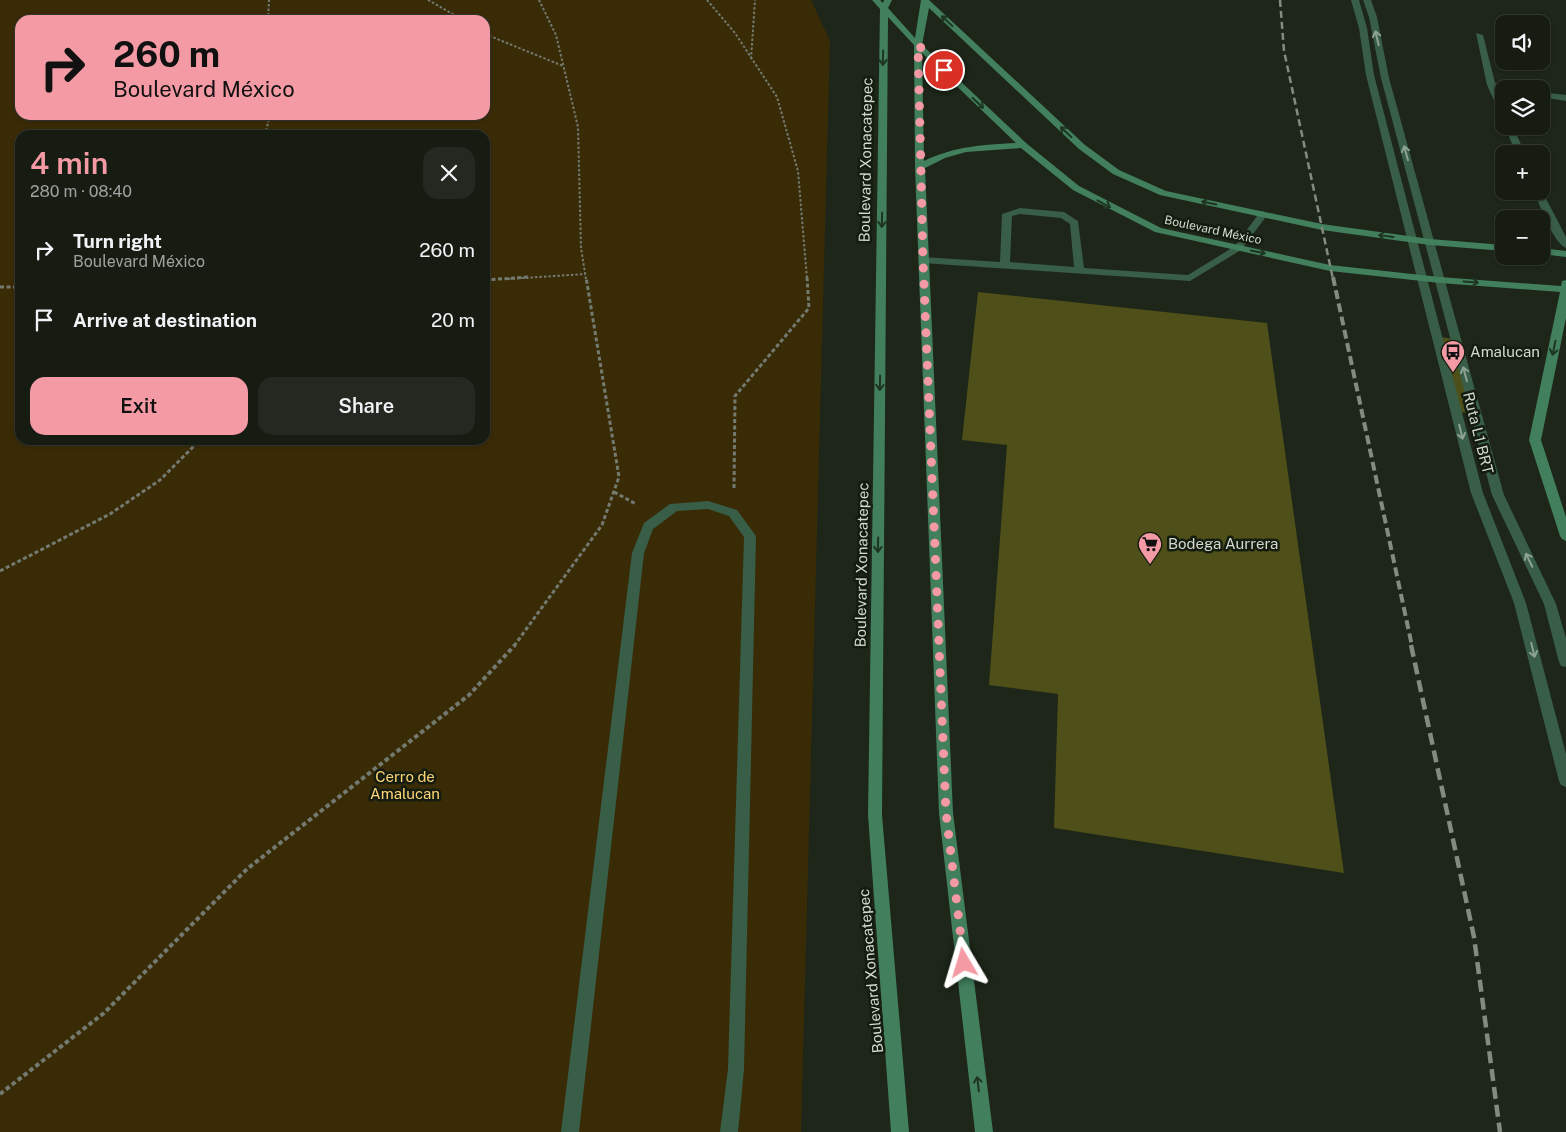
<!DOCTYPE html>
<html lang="en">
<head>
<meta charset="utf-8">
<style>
  body { margin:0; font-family:"Public Sans",sans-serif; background:#232920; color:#f1f3f6; height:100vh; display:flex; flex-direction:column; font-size:19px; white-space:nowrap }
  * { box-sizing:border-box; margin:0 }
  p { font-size:16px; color:#9ea19f }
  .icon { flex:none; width:28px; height:28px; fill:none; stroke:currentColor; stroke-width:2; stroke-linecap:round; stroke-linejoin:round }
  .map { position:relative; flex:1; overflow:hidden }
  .side { position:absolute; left:15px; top:130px; width:475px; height:315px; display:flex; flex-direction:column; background:#161c12; border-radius:15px; box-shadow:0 1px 4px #0004,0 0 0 1px #353a32 }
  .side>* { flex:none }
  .banner { position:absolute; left:15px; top:15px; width:475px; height:105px; border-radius:15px; box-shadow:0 1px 4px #0004,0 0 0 1px #353a32; background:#f49aa4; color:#111; overflow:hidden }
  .tools { position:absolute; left:1495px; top:15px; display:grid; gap:10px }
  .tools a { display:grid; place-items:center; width:55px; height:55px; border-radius:10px; background:#161c12; box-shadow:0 1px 4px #0004,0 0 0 1px #353a32; font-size:25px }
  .pin { position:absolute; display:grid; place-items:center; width:42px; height:42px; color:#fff; margin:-21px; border:2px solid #fff; border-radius:50%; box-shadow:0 1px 5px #0007 }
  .me { position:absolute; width:55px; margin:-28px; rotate:353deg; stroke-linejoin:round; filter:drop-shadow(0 0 4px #0008) }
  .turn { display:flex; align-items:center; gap:18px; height:105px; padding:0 15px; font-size:22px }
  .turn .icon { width:65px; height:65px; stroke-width:2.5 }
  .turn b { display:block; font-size:35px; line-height:42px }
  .round { display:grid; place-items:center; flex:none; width:52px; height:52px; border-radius:15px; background:#232920 }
  .head { display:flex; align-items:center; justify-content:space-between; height:85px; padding:0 15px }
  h1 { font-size:30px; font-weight:600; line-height:38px; color:#f49aa4 }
  .cta { display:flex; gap:10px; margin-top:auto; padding:10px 15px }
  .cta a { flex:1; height:58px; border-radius:15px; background:#f49aa4; color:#111; font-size:20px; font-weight:600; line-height:58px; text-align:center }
  .cta a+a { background:#232920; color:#f1f3f6 }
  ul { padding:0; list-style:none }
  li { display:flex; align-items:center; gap:15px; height:70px; padding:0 15px }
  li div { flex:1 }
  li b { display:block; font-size:19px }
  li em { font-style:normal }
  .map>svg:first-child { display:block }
  .green { fill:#3a2b07; fill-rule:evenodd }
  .building { fill:#4e4f19 }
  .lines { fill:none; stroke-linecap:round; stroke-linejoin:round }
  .path-far2 { stroke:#737a6f; stroke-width:2; stroke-dasharray:2.5 2; stroke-linecap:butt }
  .path-far1 { stroke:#737a6f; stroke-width:3; stroke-dasharray:4 2.5; stroke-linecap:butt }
  .path { stroke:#737a6f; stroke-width:4; stroke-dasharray:4.5 3; stroke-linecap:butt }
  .lane { fill:#385e48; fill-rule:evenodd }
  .street { fill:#385e48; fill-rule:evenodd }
  .secondary { fill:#417f5d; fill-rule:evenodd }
  .rail-far2 { stroke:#838a7f; stroke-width:2.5; stroke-dasharray:7 4; stroke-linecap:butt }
  .rail-far1 { stroke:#838a7f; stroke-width:4; stroke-dasharray:9 4.5; stroke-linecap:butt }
  .rail { stroke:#838a7f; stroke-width:4.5; stroke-dasharray:12 6; stroke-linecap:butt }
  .oneway { stroke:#1f3522 }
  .oneway2 { stroke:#8da293 }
  .route { stroke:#f49aa4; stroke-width:9; stroke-dasharray:0 16.2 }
  .labels { text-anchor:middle; stroke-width:5; stroke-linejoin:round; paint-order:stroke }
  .far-street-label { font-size:12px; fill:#d3d9d0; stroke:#141c0f }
  .street-label { font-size:15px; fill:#d3d9d0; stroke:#141c0f }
  .poi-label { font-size:15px; fill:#d3d9d0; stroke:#141c0f; text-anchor:start }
  .park-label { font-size:15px; fill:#ffd475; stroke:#141c0f }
</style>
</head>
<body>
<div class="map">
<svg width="1566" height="1132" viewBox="0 0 1566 1132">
  <rect width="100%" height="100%" fill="#1d2618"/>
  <path class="green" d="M0 0H811L830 41 801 1132H0ZM20 20H485V115H20ZM20 135H485V440H20Z"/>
  <g class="building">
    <polygon points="978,292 1267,323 1344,873 1054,828 1058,694 989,685 1007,445 962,440"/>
    <polygon points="1439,337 1455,339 1475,414 1459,412"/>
  </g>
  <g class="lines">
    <g class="path-far2">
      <polyline points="428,0 463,20"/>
      <polyline points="539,0 556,35 578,127 581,248 586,279"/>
      <polyline points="707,0 735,33 777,97 798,171 807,279"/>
      <polyline points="268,20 269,0"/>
      <polyline points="485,34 563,66"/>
      <polyline points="751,59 755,0"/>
      <polyline points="265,135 270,115"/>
      <polyline points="508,279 585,274"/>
    </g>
    <g class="path-far1">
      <polyline points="485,280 529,277"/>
      <polyline points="0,287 20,287"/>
      <polyline points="734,488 735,396 809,308 807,277"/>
      <polyline points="614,492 636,504"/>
      <polyline points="0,571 110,514 160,480 200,440"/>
      <polyline points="514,646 602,525 619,477 586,277"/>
    </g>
    <polyline class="path" points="0,1094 104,1013 247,869 469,695 515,645"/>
    <g class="lane">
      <polygon points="1351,0 1359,0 1367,28 1374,75 1483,493 1526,603 1566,754 1566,787 1561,785 1559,781 1514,603 1471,493 1366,75 1359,28"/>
      <polygon points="1363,0 1371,0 1377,17 1389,78 1504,495 1556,604 1566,638 1566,667 1561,666 1559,662 1544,604 1492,495 1381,78 1369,17"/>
      <path d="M1020 208 1064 212 1078 221 1084 268 1188 275 1235 246 1260 212 1263 211 1268 214 1241 250 1190 281 923 263 918 260 923 257 1000 262 1002 214ZM1020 214 1061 218 1070 224 1074 267 1010 262 1012 216Z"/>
      <polygon points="708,501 737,510 756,536 744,1069 738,1132 720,1132 728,1069 744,537 729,516 708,509 677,511 653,529 644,553 579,1132 561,1132 632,553 644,523 670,504"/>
    </g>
    <g class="street">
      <polygon points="1476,33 1483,35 1495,83 1518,89 1497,88 1504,104 1504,117 1500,114 1487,85"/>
      <polygon points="1541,92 1566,95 1566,101 1541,97"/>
      <polygon points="1505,126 1513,126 1525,154 1516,154"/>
      <path d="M1541 189 1566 237V248C1554 244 1539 204 1534 191H1541Z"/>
    </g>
    <g class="secondary">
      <path d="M872 0H880L883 3 884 0H892L888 8 915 38 921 0H929L1085 145 1119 170 1166 191 1322 224 1430 239 1504 245V251L1430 245 1322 230 1160 195 1113 174 1079 149 929 8 922 45 1026 143 1079 186 1161 228 1330 265 1440 277 1561 286 1562 281 1566 280V318L1541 440 1566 517V541L1562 539 1560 536 1529 440 1560 292 1440 283 1330 271 1155 232 1073 190 1021 148 966 152 945 158 925 168 953 813 993 1132H975L939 813 915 167 914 45 888 17 882 815 909 1132H891L868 815 880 9ZM922 53 1016 143C982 145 955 146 924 161Z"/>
      <polygon points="1541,248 1566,251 1566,257 1541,254"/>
    </g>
    <polyline class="rail-far2" points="1280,0 1284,51 1333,279"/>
    <polyline class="rail-far1" points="1333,277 1412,646"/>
    <polyline class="rail" points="1411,645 1474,937 1500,1132"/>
  </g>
  <defs><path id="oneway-shaft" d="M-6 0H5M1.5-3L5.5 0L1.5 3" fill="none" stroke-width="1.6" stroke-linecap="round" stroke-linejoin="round" transform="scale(1.25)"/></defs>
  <g class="oneway">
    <use href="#oneway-shaft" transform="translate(947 21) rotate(-137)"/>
    <use href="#oneway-shaft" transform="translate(883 58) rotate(91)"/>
    <use href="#oneway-shaft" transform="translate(978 103) rotate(43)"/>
    <use href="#oneway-shaft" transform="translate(1066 132) rotate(-137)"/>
    <use href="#oneway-shaft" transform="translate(1209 203) rotate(-168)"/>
    <use href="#oneway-shaft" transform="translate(1104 204) rotate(29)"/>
    <use href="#oneway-shaft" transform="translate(882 220) rotate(91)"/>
    <use href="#oneway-shaft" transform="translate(1386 236) rotate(-172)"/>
    <use href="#oneway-shaft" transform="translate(1258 252) rotate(12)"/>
    <use href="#oneway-shaft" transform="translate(1471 282) rotate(4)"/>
    <use href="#oneway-shaft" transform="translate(1554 348) rotate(102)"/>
    <use href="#oneway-shaft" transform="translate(880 383) rotate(91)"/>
    <use href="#oneway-shaft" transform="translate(878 545) rotate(91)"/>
    <use href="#oneway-shaft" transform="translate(978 1084) rotate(-97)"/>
  </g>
  <g class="oneway2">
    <use href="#oneway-shaft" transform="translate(1377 38) rotate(-103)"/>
    <use href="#oneway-shaft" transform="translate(1406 153) rotate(-105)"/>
    <use href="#oneway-shaft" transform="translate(1465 374) rotate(-105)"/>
    <use href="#oneway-shaft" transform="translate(1461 432) rotate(76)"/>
    <use href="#oneway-shaft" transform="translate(1529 560) rotate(-116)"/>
    <use href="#oneway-shaft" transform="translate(1533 650) rotate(76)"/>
  </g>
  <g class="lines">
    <polyline class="route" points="944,70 918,45 923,260 946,813 964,963"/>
  </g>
  <defs>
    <g id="bus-pin" transform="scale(1.25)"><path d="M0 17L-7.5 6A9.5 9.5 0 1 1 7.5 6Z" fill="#f49aa4" stroke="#141c0f"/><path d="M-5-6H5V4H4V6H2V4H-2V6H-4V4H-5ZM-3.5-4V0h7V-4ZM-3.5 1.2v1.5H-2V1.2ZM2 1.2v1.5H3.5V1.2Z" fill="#111"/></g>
    <g id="supermarket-pin" transform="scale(1.25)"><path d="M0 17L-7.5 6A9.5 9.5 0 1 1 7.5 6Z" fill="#f49aa4" stroke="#141c0f"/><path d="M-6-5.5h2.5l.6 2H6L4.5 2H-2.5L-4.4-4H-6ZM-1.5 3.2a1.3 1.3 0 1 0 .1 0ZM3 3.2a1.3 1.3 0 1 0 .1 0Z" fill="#111"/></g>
  </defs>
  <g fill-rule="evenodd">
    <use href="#bus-pin" x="1453" y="352"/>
    <use href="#supermarket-pin" x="1150" y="544"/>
  </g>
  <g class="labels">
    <g class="far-street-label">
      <text transform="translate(1213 230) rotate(12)" y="4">Boulevard México</text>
    </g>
    <g class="street-label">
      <text transform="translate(866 160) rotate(-89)" y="5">Boulevard Xonacatepec</text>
      <text transform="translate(1478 433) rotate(76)" y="5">Ruta L1 BRT</text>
      <text transform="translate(862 565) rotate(-89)" y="5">Boulevard Xonacatepec</text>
      <text transform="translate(871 971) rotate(-95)" y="5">Boulevard Xonacatepec</text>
    </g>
    <g class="poi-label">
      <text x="1470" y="357">Amalucan</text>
      <text x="1168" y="549">Bodega Aurrera</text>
    </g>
    <g class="park-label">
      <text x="405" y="782">Cerro de<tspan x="405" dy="17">Amalucan</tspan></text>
    </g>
  </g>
</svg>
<div class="tools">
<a><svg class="icon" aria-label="sound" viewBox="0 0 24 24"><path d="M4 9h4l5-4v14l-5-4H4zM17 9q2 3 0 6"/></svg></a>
<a><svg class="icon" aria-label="layers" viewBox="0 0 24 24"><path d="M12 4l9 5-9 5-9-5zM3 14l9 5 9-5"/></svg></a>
<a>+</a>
<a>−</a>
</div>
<div class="pin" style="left:944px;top:70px;background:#d93025"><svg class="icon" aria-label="arrive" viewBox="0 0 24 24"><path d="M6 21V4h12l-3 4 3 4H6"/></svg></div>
<svg class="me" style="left:964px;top:963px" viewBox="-20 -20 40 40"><path d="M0-17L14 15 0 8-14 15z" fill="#f49aa4" stroke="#fff" stroke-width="4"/></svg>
<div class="banner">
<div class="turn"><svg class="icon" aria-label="right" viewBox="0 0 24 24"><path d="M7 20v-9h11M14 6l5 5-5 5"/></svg><div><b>260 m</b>Boulevard México</div></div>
</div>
<section class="side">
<div class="head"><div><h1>4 min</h1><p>280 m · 08:40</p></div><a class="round"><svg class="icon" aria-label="close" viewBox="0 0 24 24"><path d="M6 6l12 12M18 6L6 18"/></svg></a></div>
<ul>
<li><svg class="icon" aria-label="right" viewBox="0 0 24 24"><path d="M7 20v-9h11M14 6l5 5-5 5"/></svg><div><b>Turn right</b><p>Boulevard México</p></div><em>260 m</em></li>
<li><svg class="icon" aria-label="arrive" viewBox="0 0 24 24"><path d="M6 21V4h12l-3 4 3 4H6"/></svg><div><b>Arrive at destination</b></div><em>20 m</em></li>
</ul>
<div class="cta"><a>Exit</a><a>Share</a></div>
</section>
</div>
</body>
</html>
